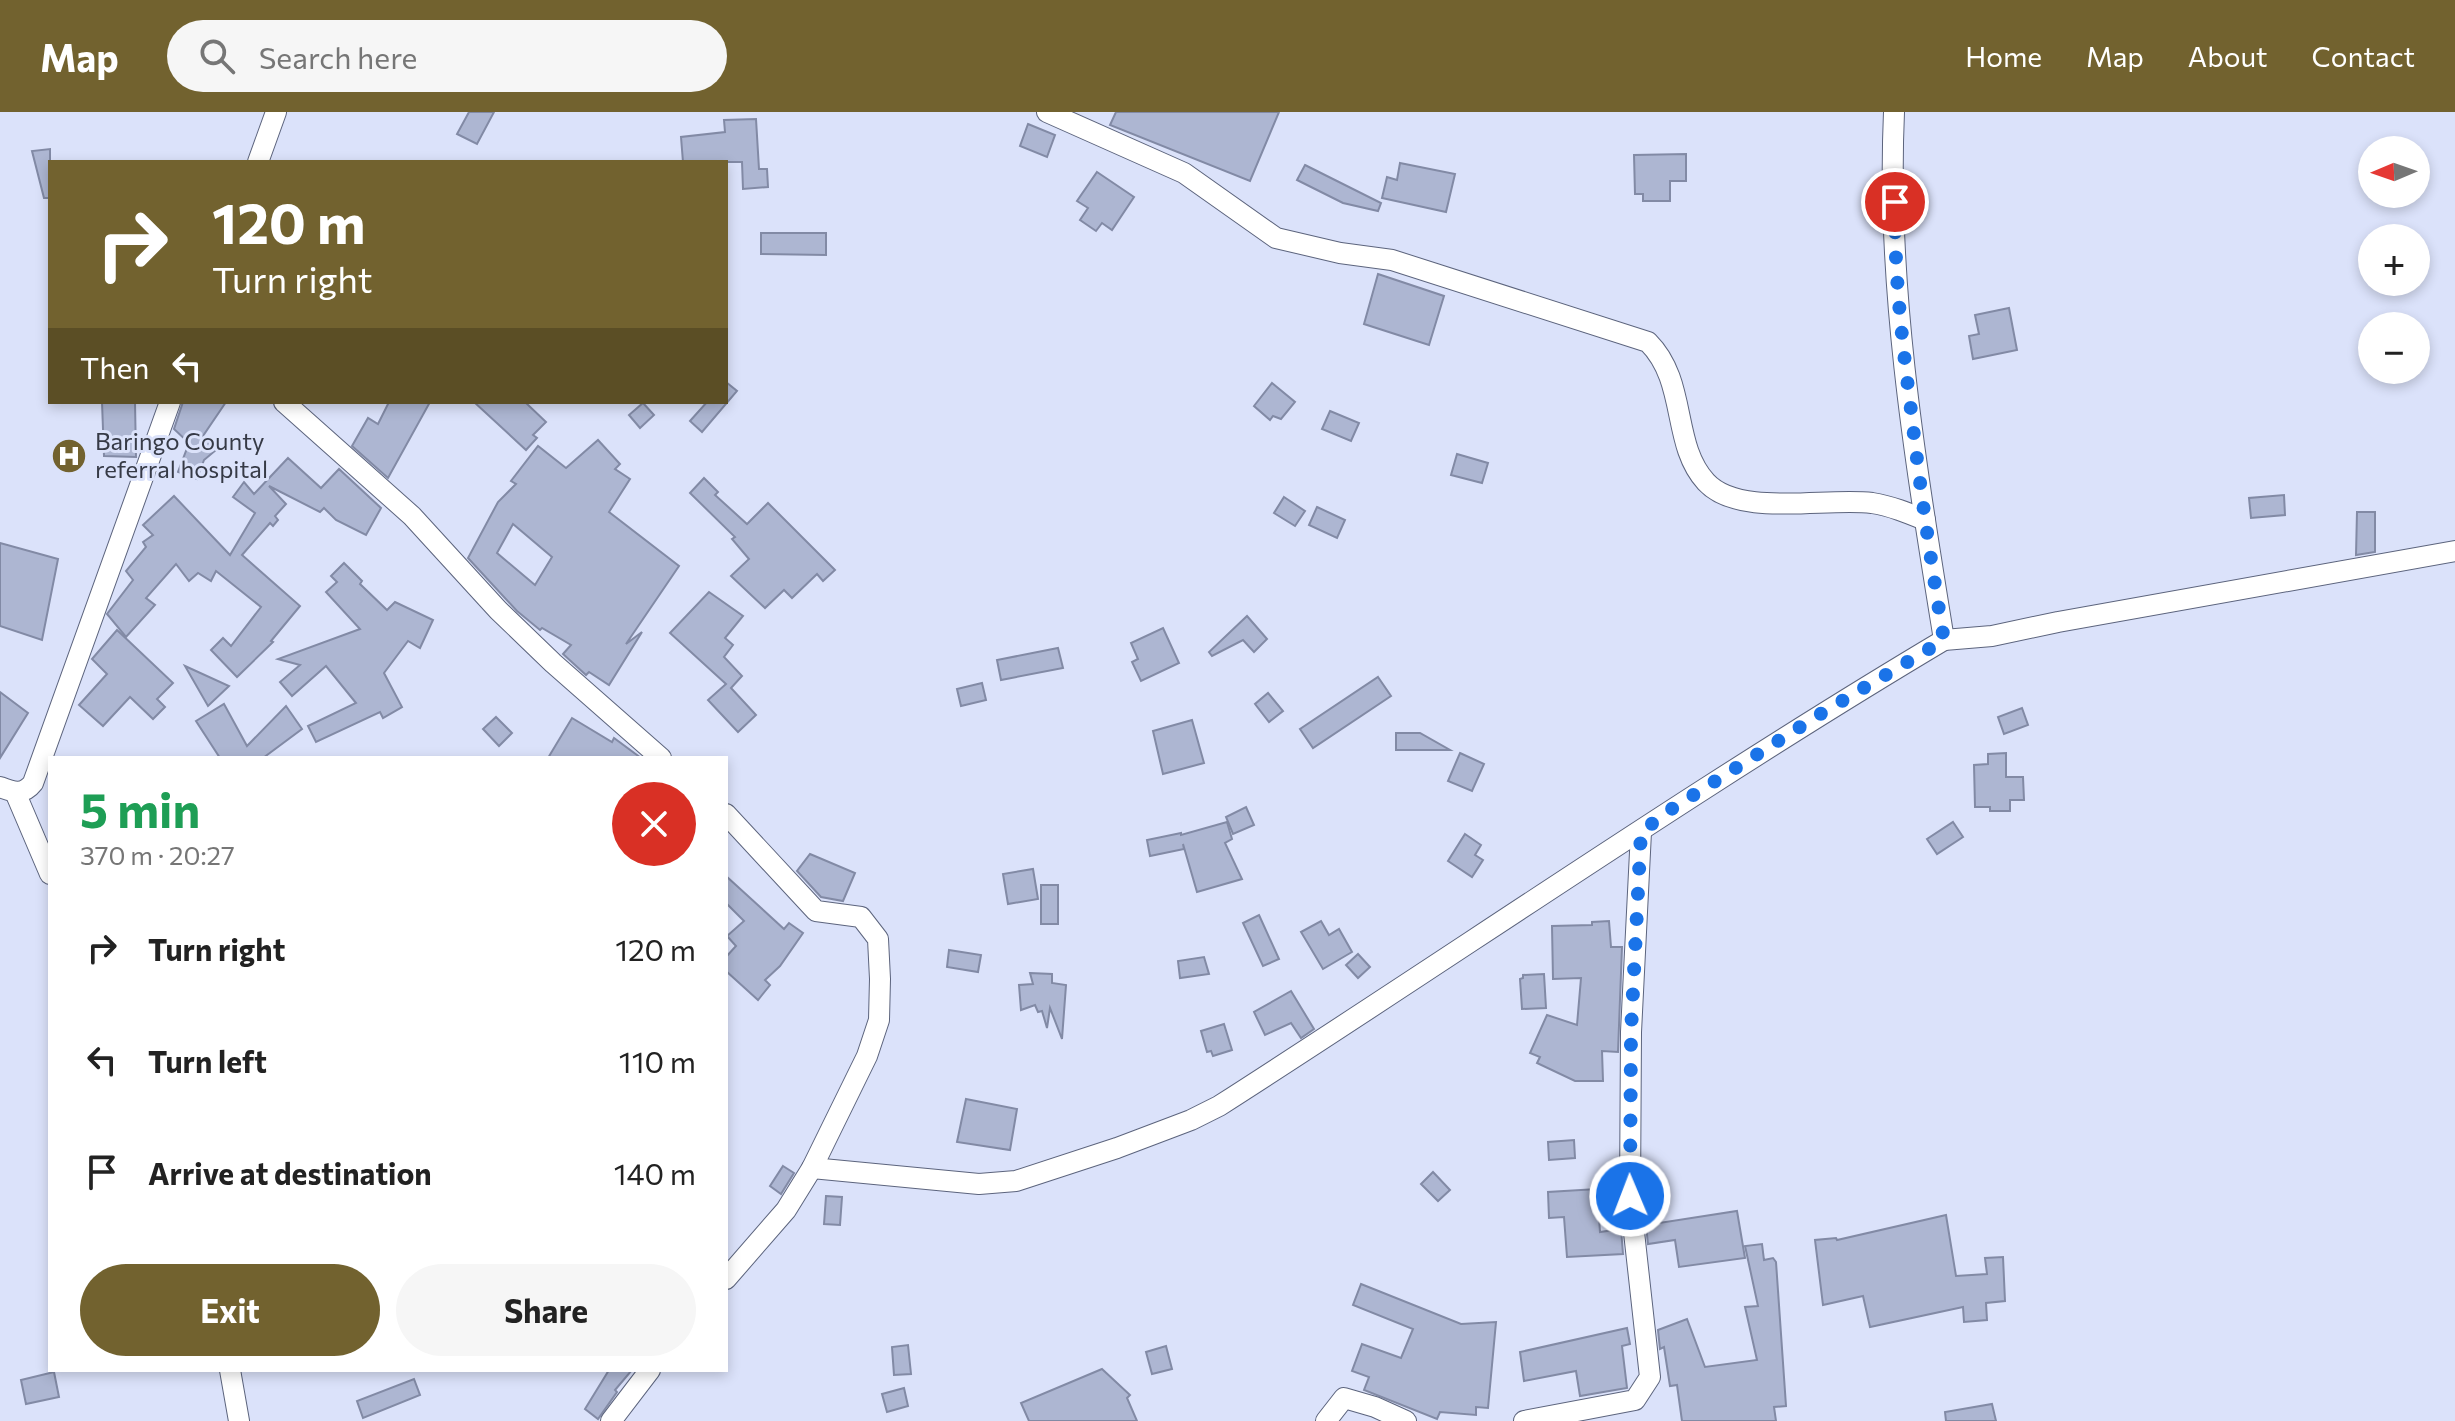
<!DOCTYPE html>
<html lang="en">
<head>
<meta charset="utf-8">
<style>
  body { margin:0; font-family:Commissioner,sans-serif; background:#f6f6f6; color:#222; height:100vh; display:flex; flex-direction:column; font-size:30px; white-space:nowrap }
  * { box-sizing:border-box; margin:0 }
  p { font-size:26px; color:#767676 }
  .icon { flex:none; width:44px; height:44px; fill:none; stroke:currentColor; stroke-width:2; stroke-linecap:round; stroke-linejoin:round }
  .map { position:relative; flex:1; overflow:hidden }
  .details { position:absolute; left:48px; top:644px; width:680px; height:616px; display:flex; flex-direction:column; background:#fff; border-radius:0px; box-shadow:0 4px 12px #0003 }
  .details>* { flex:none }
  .hud { position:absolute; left:48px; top:48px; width:680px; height:244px; border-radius:0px; box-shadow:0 4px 12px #0003; background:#72622f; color:#fff; overflow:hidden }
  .needle { width:52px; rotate:268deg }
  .fabs { position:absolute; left:2358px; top:24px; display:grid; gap:16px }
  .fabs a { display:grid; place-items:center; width:72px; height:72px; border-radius:50%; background:#fff; box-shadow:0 4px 12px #0003; font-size:40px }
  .pin { position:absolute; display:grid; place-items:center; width:68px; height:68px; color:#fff; margin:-34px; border:4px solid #fff; border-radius:50%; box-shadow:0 2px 8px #0007 }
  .me { position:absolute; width:88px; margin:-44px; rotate:359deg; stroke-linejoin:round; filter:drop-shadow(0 0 6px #0008) }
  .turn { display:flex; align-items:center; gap:28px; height:168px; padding:0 32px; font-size:36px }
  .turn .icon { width:104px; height:104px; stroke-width:2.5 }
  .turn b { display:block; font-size:56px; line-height:68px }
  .then { display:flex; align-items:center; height:76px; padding:0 32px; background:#0003; gap:16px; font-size:30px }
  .round { display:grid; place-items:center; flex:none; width:84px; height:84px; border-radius:42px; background:#f6f6f6 }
  .overview { display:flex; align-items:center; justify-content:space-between; height:136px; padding:0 32px }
  h1 { font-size:48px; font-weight:700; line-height:60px; color:#1e9e55 }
  .action { display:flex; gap:16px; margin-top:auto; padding:16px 32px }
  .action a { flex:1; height:92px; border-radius:48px; background:#72622f; color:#fff; font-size:32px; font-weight:700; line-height:92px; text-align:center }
  .action a+a { background:#f6f6f6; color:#222 }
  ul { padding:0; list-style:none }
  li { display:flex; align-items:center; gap:24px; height:112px; padding:0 32px }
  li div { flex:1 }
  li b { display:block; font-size:30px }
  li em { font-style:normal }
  header { display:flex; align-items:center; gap:48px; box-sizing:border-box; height:112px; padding:0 40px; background:#72622f; color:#fff }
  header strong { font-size:38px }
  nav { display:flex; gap:44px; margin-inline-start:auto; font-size:28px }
  .search { width:560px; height:72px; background:#f6f6f6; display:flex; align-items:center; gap:20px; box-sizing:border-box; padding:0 28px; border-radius:44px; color:#767676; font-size:30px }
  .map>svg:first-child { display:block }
  .building { fill:#adb6d2; stroke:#828aa5; stroke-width:2; fill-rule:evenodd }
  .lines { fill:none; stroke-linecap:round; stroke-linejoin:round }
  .minor-casing { stroke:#5c647d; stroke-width:22 }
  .minor { stroke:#fff; stroke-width:20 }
  .route { stroke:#1a73e8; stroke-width:14; stroke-dasharray:0 25.2 }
  .labels { text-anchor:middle; stroke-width:6; stroke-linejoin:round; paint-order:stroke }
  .poi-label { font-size:24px; fill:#363a46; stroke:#dbe2fa; text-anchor:start }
</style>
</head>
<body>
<header>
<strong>Map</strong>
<div class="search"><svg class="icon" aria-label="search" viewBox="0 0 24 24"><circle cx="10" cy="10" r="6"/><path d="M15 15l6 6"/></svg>Search here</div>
<nav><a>Home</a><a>Map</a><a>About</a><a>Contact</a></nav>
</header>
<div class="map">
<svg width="2455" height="1309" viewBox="0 0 2455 1309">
  <rect width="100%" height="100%" fill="#dbe2fa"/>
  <g class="building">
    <polygon points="469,0 494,0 477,32 457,22"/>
    <polygon points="1116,0 1279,0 1250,69 1110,13"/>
    <polygon points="756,7 759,57 767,57 768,75 743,77 742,50 683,50 681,25 725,20 724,8"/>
    <polygon points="1028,12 1055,23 1047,45 1020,34"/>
    <polygon points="50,37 50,86 44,86 32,39"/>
    <polygon points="1686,42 1686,69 1670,69 1670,89 1643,89 1643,82 1635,82 1634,43"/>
    <polygon points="1400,51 1455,62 1446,100 1382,86 1387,65 1397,68"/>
    <polygon points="1305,53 1381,91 1378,99 1343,91 1297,68"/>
    <polygon points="1097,60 1134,85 1112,118 1102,111 1096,119 1080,108 1088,96 1077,89"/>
    <polygon points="761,121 826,121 826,143 761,142"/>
    <polygon points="1378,162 1444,184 1429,233 1364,212"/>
    <polygon points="2009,196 2017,238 1973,247 1969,224 1979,222 1975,203"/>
    <polygon points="726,270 737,279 702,320 690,309 707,290 726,290"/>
    <polygon points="1272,271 1295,290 1281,307 1273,304 1270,308 1254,294"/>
    <polygon points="102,290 135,290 136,345 104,344"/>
    <polygon points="183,290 226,290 203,324 216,338 204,348 197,367 178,360 189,331 174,317"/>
    <polygon points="389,290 430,290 388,366 352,334 368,306 378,312"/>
    <polygon points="474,290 525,290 546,310 533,323 537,326 526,338"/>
    <polygon points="643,291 654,303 640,316 629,303"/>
    <polygon points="1330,299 1359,311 1351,329 1322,317"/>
    <path d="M598 328 620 352 615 357 630 367 609 400 679 454 626 532 642 520 609 573 589 560 586 563 563 542 571 533 542 516 540 518 517 499 468 446 498 390 516 372 511 369 538 334 566 356ZM513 412 552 445 535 473 497 441Z"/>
    <polygon points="1457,342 1488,351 1482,371 1451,363"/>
    <polygon points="288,346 321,376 339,357 381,396 366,423 336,408 324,396 320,400 269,374 286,392 275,404 278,408 273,414 270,411 242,443 300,494 271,529 273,530 237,565 211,538 223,526 231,534 261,495 216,459 211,469 198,461 189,469 176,452 146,486 155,493 126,525 107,502 133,468 126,459 146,435 143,430 153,423 143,413 174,384 230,443 255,401 233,385 244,370 254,382"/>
    <polygon points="704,366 718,380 715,383 747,412 768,391 835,458 823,469 817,462 792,486 784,478 765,496 731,464 749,447 732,427 735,425 690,381"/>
    <polygon points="2284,383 2285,403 2251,406 2249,386"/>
    <polygon points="1284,385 1305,399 1295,414 1274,401"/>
    <polygon points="1317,395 1345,408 1337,426 1309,413"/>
    <polygon points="2357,400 2375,400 2375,440 2356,443"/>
    <polygon points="0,431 58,447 42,528 0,514"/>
    <polygon points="344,451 362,469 360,472 387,498 395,490 433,508 420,536 408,529 384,561 402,595 383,606 380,600 316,630 308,614 356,591 326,554 292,584 280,570 300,553 278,547 360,517 326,480 337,470 331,464"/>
    <polygon points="709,480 743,504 725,526 733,533 724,545 742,564 731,576 756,603 738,620 708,588 726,572 670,521"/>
    <polygon points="1247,504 1267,527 1254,540 1243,528 1212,544 1209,540"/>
    <polygon points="1163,516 1179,551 1141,569 1132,550 1138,547 1131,531"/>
    <polygon points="117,518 173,571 157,587 165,595 153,607 130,585 103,614 79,593 107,562 92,547"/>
    <polygon points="1058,536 1063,556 1001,568 997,548"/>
    <polygon points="185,554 229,574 208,594"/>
    <polygon points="1378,565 1391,584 1313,636 1300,617"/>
    <polygon points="982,571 986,588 961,594 957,577"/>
    <polygon points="0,580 28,601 0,646"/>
    <polygon points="1268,581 1283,599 1269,610 1255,592"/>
    <polygon points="224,592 247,634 286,594 302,617 263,646 220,646 196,609"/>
    <polygon points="2022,596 2028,613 2004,622 1998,605"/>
    <polygon points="496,605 512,621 499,634 483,617"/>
    <polygon points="572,606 612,630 614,626 641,646 548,646"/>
    <polygon points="1192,608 1204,651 1163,662 1153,619"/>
    <polygon points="1396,621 1420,621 1450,638 1396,638"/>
    <polygon points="1460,641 1484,652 1472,679 1448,669"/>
    <polygon points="2006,641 2006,665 2023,665 2024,688 2010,688 2010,699 1990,699 1990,695 1975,695 1974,653 1988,652 1988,642"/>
    <polygon points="1246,695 1254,713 1233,722 1226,705"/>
    <polygon points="1227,710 1232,727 1225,731 1242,767 1197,780 1183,732 1184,737 1150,744 1147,728 1181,721 1181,723"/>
    <polygon points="1953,710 1963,725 1937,742 1927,727"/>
    <polygon points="1465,722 1481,733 1475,743 1483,748 1472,765 1448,749"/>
    <polygon points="810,742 855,761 843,789 821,785 797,759"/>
    <polygon points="1033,757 1038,787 1008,792 1003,762"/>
    <polygon points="726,764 784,817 789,811 803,821 780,854 765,868 770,873 758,888 726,859 726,845 736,834 727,824 744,809 726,791"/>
    <rect x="1041" y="773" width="17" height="39"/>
    <polygon points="1259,803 1279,847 1263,854 1243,811"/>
    <polygon points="1321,809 1329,823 1339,817 1352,840 1323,857 1301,820"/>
    <polygon points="1609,809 1611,835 1622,835 1618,940 1602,939 1603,969 1575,969 1537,951 1540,945 1530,941 1547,903 1577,913 1581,866 1553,867 1552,814 1592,813 1592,810"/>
    <polygon points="949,838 981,843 978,860 947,855"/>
    <polygon points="1358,842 1370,855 1358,866 1346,853"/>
    <polygon points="1204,845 1209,862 1180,866 1178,849"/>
    <polygon points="1030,861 1052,862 1052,871 1066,873 1062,927 1050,896 1047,916 1042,899 1038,900 1035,893 1021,898 1019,873 1033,872"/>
    <polygon points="1544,862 1546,896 1522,897 1520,867 1523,866 1523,863"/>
    <polygon points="1291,879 1314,917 1301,926 1291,911 1265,923 1254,900"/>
    <polygon points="1224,912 1232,938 1213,944 1211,939 1207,940 1201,919"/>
    <polygon points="966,987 1017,997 1010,1038 957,1030"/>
    <polygon points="1574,1028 1575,1046 1549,1048 1548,1030"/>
    <polygon points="783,1054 794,1061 781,1082 770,1074"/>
    <polygon points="1433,1060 1450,1078 1438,1089 1421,1072"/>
    <polygon points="1597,1077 1600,1120 1621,1117 1623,1142 1567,1145 1564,1105 1549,1106 1548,1080"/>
    <polygon points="826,1084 842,1085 840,1113 824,1112"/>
    <polygon points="1737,1099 1745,1146 1679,1155 1675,1128 1648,1132 1646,1113"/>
    <polygon points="1946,1103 1956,1164 1987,1162 1985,1146 2003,1145 2005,1189 1986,1191 1987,1208 1964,1210 1963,1195 1870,1215 1863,1184 1823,1193 1815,1128 1836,1126 1837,1128"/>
    <polygon points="1762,1132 1764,1148 1773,1146 1776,1150 1786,1294 1774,1295 1776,1309 1682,1309 1677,1273 1670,1274 1664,1235 1660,1237 1658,1218 1687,1207 1705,1255 1757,1248 1745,1195 1758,1194 1745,1134"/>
    <polygon points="1361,1172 1461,1212 1496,1210 1488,1296 1476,1295 1476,1303 1440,1300 1437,1307 1364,1278 1369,1265 1352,1259 1362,1232 1401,1246 1413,1217 1353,1193"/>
    <polygon points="1627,1216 1630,1232 1622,1234 1627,1276 1580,1284 1576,1259 1524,1269 1520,1240"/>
    <polygon points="908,1233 911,1262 894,1263 892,1235"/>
    <polygon points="1166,1234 1172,1257 1152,1262 1146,1240"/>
    <polygon points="1102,1257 1130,1283 1127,1286 1137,1309 1029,1309 1021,1291"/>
    <polygon points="609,1258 632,1258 615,1278 617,1280 598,1307 585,1297"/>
    <polygon points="54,1260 59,1285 26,1292 21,1268"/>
    <polygon points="414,1267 420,1283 363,1306 357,1289"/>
    <polygon points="904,1276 908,1294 887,1300 882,1282"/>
    <polygon points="1992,1292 1996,1309 1946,1309 1945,1300"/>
  </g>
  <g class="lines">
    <g class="minor-casing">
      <g id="minor">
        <path d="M1047 0 1184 61 1276 126 1340 141 1392 148 1648 230C1688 270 1671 332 1706 370 1739 406 1826 385 1872 391 1891 394 1908 401 1925 408"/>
        <polyline points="258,50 276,0"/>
        <polyline points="284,290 412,404 498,498 553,551 661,646"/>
        <polyline points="1944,528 1992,524 2058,510 2455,439"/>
        <path d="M0 675C13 680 23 684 33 671L170 290"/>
        <polyline points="15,680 50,762"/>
        <polyline points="726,702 816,799 861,805 878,827 880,867 879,908 867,944 812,1056 786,1098 726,1167"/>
        <path d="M812 1056 979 1072 1016 1069 1117 1036 1191 1008 1219 994C1461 839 1697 675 1944 528 1916 354 1886 176 1894 0"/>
        <polyline points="230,1258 239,1309"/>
        <polyline points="611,1309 650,1258"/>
        <polyline points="1326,1309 1344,1286 1375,1295 1406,1309"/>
        <polyline points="1524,1309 1635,1288 1650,1265 1630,1084 1631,920 1641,720"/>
      </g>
    </g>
    <use href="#minor" class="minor"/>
  </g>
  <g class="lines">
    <path class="route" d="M1630 1084 1631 920 1641 720 1673 696 1822 601 1944 528C1931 451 1920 375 1911 298 1902 229 1894 160 1895 90"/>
  </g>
  <defs>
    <g id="hospital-disc" transform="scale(1.8)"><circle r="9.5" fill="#72622f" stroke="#dbe2fa"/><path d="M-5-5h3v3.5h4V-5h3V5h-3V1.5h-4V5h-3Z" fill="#fff"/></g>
  </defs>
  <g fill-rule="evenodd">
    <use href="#hospital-disc" x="69" y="344"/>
  </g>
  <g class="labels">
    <g class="poi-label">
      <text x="95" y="338">Baringo County<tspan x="95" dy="28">referral hospital</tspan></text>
    </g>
  </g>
</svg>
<div class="fabs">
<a><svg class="needle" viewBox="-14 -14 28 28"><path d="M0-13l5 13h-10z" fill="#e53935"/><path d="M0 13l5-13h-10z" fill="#767676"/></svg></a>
<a>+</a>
<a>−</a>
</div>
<div class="pin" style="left:1895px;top:90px;background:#d93025"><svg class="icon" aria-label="arrive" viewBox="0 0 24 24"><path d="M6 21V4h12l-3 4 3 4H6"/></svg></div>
<svg class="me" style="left:1630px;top:1084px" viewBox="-20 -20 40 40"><circle r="17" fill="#1a73e8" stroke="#fff" stroke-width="3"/><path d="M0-11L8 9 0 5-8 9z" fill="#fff"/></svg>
<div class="hud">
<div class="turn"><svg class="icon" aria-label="right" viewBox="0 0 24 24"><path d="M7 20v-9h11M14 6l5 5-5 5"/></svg><div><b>120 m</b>Turn right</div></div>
<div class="then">Then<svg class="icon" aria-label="left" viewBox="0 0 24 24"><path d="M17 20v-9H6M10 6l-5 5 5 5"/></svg></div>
</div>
<section class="details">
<div class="overview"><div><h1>5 min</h1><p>370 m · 20:27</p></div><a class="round" style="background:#d93025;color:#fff"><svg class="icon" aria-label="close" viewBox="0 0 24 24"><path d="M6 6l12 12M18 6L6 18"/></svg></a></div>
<ul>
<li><svg class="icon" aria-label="right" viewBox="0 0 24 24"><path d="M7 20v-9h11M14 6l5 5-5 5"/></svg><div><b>Turn right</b></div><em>120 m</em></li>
<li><svg class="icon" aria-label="left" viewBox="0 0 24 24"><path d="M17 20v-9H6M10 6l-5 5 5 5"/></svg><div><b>Turn left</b></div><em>110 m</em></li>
<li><svg class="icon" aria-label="arrive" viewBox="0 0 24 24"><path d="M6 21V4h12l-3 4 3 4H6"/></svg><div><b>Arrive at destination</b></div><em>140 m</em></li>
</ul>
<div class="action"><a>Exit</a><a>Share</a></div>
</section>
</div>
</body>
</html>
